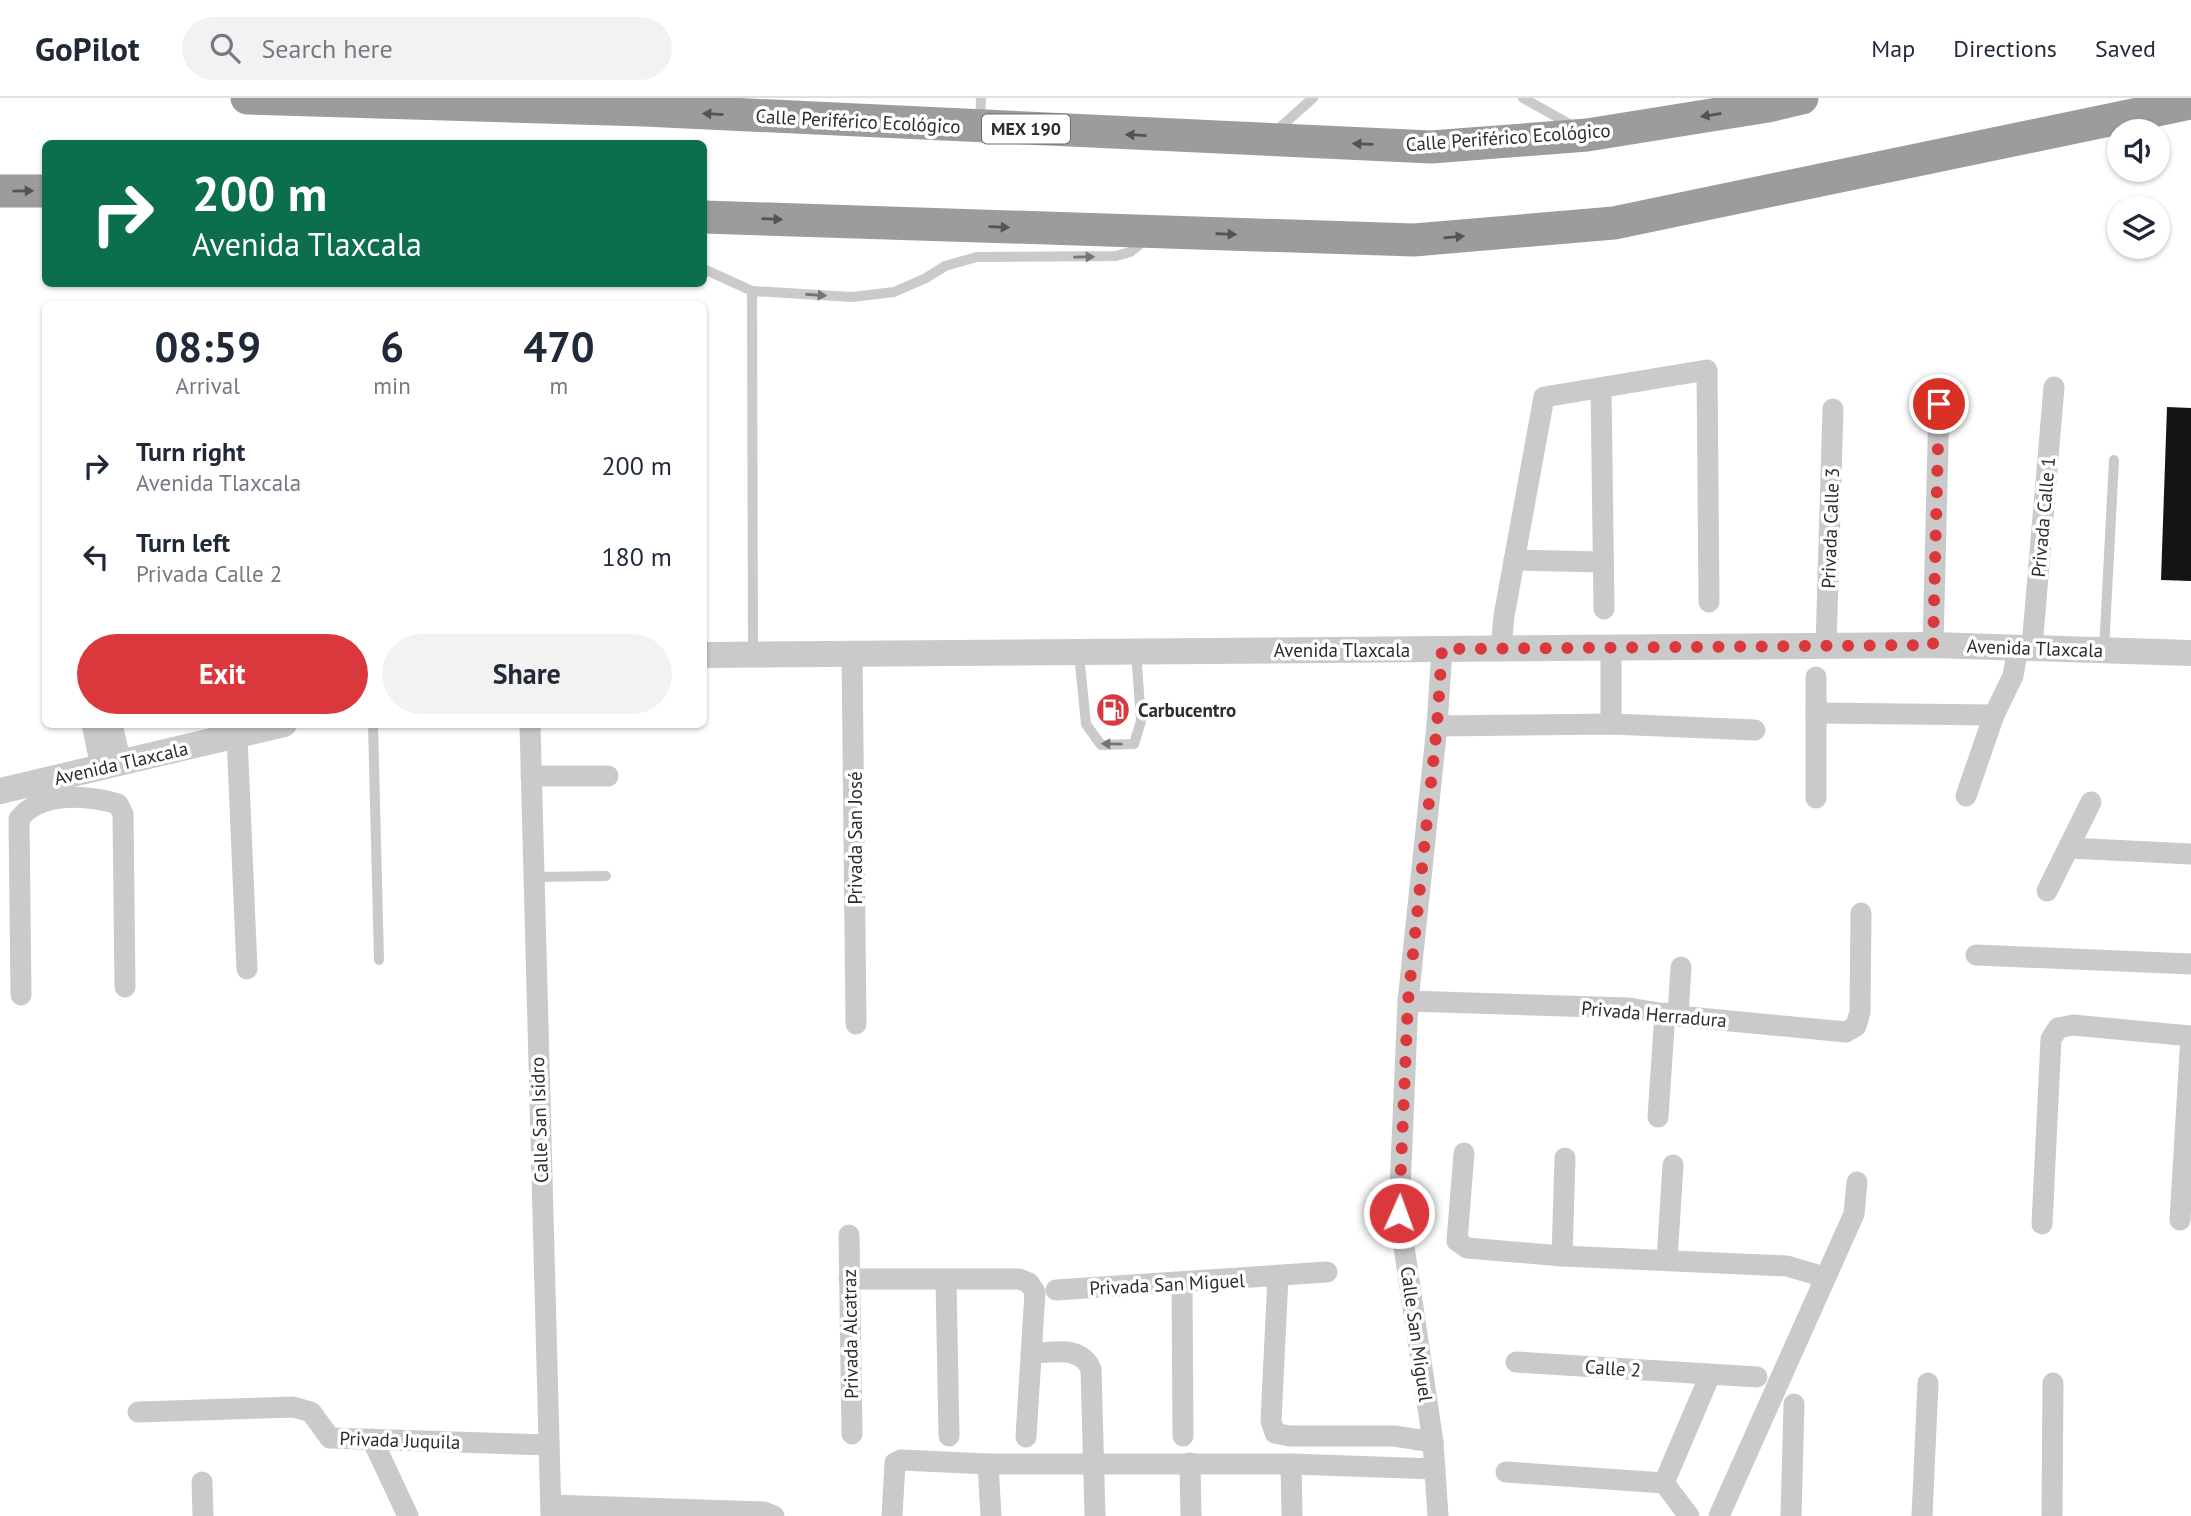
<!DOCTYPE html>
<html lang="en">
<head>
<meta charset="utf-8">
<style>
  body { margin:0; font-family:"PT Sans",sans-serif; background:#f2f2f3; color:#1f2937; height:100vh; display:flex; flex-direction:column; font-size:26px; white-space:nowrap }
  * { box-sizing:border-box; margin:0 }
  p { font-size:23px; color:#747a83 }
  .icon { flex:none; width:38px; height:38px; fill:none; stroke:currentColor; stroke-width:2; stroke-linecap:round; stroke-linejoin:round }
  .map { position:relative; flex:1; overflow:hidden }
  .sheet { position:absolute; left:42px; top:203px; width:665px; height:427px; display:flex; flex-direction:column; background:#fff; border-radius:10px; box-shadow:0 2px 5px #0004 }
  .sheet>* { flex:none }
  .hud { position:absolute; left:42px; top:42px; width:665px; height:147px; border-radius:10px; box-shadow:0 2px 5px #0004; background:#0b6e4f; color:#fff; overflow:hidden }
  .tools { position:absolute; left:2107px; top:21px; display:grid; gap:14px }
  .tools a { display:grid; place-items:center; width:63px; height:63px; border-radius:50%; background:#fff; box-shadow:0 2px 5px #0004; font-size:35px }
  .pin { position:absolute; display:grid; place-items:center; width:60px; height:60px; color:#fff; margin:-30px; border:4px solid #fff; border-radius:50%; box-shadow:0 2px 7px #0007 }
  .me { position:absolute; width:77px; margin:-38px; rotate:2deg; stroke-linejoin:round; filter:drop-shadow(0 0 5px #0008) }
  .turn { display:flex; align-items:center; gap:24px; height:147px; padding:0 35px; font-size:32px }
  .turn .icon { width:91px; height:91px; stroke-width:2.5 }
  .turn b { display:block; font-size:49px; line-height:60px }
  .eta { display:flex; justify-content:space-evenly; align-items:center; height:119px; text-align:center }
  .eta b { font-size:42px; font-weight:800; line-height:49px }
  .action { display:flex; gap:14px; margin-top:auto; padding:14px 35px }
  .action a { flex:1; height:80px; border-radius:42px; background:#da383d; color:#fff; font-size:28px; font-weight:800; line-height:80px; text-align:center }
  .action a+a { background:#f2f2f3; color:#1f2937 }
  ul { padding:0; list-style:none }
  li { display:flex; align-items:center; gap:21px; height:91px; padding:0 35px }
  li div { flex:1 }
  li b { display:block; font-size:26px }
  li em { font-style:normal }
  header { display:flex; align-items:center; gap:42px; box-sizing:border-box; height:98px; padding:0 35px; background:#fff; border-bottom:2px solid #e0e1e3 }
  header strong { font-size:33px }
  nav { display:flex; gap:38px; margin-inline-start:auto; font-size:24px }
  .search { width:490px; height:63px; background:#f2f2f3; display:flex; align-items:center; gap:18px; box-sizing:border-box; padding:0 24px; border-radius:38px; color:#747a83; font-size:26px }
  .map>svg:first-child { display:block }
  .building { fill:#141414 }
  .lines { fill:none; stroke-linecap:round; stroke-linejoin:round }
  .service { stroke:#cacaca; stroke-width:10 }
  .minor { stroke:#cacaca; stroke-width:21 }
  .tertiary { stroke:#cacaca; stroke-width:26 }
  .trunk { stroke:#9c9c9c; stroke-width:33 }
  .oneway { fill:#545454 }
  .oneway2 { fill:#747474 }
  .route { stroke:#da383d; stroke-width:12; stroke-dasharray:0 21.6 }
  .labels { text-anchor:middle; stroke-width:7; stroke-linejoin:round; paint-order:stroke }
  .shield { fill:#fff; stroke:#6c6c6c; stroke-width:2 }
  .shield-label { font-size:18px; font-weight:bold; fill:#2d2d2d }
  .street-label { font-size:19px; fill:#2d2d2d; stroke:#fff }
  .poi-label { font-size:19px; font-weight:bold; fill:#2d2d2d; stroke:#fff; text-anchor:start }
</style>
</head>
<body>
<header>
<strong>GoPilot</strong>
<div class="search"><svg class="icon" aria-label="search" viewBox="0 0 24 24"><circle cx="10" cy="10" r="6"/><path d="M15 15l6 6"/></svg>Search here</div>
<nav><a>Map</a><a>Directions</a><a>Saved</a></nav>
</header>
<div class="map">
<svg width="2191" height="1418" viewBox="0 0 2191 1418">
  <rect width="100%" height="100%" fill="#fff"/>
  <g class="building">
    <polygon points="2167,309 2191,310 2191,483 2161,482"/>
    <polygon points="1101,601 1124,601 1125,623 1101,623"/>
  </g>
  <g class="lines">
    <g class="service">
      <polyline points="1523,0 1573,28"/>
      <polyline points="980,25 981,0"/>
      <polyline points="1276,33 1313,0"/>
      <polyline points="704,171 752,193 852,199 894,194 926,180 945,168 977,159 1116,158 1130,154 1145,142"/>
      <polyline points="752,193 753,556"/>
      <polyline points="2104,552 2114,362"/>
      <polyline points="1079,556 1086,626 1101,647 1134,646 1141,623 1136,553"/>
      <polyline points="373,626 379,862"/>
      <polyline points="533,779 606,778"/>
    </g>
    <g class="minor">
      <polyline points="1601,290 1604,511"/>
      <polyline points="1514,462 1603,464"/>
      <polyline points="1933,547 1939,306"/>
      <polyline points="1826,548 1833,311"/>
      <polyline points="2032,549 2054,289"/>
      <polyline points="1501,551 1504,518 1544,299 1707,272 1709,504"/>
      <polyline points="852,554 856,926"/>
      <polyline points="1816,579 1816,700"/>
      <polyline points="1816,615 1994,617"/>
      <polyline points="92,626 101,669"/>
      <polyline points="112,626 121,665"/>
      <polyline points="530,626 551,1418"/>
      <polyline points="1611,626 1611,550"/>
      <polyline points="1437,628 1611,626 1755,632"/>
      <polyline points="237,638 247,871"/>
      <polyline points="531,678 608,678"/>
      <polyline points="1966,698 1994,617 2013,578 2018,549"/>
      <polyline points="2069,750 2191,756"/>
      <polyline points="2047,793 2091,704"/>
      <polyline points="1976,857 2191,866"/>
      <path d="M21 897 19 721C41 693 87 697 118 706L123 716 125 889"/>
      <polyline points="1408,903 1629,910 1678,918 1846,934 1856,928 1860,914 1861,815"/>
      <polyline points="1678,918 1681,869"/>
      <polyline points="1658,1019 1665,915"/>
      <polyline points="1464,1055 1457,1143 1467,1150 1562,1158 1787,1168 1824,1179"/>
      <polyline points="2180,1122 2191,938"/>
      <polyline points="2042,1126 2051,941 2058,930 2073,927 2191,938"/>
      <polyline points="849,1137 852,1336"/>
      <polyline points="1562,1158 1565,1060"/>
      <polyline points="1667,1162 1673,1067"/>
      <polyline points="1278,1179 1271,1323 1275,1335 1289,1338 1394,1338 1433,1344"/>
      <polyline points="849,1181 1019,1181 1029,1185 1035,1194 1026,1339"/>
      <polyline points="946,1183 949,1338"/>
      <polyline points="1182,1186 1183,1338"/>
      <polyline points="1056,1192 1327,1174"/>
      <path d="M1031 1255C1054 1255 1080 1247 1091 1271L1095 1418"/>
      <polyline points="1516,1264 1757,1279"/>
      <polyline points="138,1314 293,1309 311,1314 330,1340 549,1347"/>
      <polyline points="372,1341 408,1418"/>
      <polyline points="1190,1365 1191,1418"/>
      <polyline points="988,1366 991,1418"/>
      <polyline points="1291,1366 1292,1418"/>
      <polyline points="1506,1374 1664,1385 1689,1418"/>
      <polyline points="202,1384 203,1418"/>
      <polyline points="1664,1385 1710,1277"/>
      <polyline points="551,1407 764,1414 774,1418"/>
      <polyline points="892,1418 895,1365 901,1362 988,1366 1291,1366 1435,1371"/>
      <polyline points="1438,1418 1433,1344 1399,1115 1408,903 1437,628 1442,551"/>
      <polyline points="1719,1418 1854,1116 1857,1084"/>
      <polyline points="1791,1418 1794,1306"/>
      <polyline points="1922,1418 1928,1285"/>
      <polyline points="2052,1418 2053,1285"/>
    </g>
    <g class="tertiary">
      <polyline points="704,557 1933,547 2191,555"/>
      <polyline points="0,693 284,626"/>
    </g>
    <g class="trunk">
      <polyline points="247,0 644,12 1431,49 1587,37 1768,8 1802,0"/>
      <polyline points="0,93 46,93"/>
      <polyline points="704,119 1414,142 1614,125 2191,5"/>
    </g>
  </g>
  <defs><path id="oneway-solid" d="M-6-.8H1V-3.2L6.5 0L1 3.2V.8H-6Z" transform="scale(1.75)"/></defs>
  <g class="oneway">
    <use href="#oneway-solid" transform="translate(713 16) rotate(-177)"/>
    <use href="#oneway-solid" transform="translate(1711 17) rotate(171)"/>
    <use href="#oneway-solid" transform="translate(1136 37) rotate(-177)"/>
    <use href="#oneway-solid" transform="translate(1363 46) rotate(-178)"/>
    <use href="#oneway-solid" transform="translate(23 93) rotate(-1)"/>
    <use href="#oneway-solid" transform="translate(772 121) rotate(2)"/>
    <use href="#oneway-solid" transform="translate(999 129) rotate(2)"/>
    <use href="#oneway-solid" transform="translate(1226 136) rotate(2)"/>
    <use href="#oneway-solid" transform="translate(1454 139) rotate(-5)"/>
  </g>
  <g class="oneway2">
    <use href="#oneway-solid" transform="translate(1084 159) rotate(-1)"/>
    <use href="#oneway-solid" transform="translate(816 197) rotate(4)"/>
    <use href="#oneway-solid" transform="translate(1112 646) rotate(-179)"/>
  </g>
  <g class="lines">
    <polyline class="route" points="1399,1115 1408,903 1437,628 1442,551 1933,547 1939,306"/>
  </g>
  <defs>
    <g id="fuel-disc" transform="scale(1.75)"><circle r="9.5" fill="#da383d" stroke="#fff"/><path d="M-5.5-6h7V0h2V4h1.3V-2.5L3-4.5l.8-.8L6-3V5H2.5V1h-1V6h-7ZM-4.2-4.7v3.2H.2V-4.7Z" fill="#fff"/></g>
  </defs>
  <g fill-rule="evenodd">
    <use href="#fuel-disc" x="1113" y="612"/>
  </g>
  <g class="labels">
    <rect class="shield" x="982" y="16.5" width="88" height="29" rx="5"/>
    <g class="shield-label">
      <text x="1026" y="37">MEX 190</text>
    </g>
    <g class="street-label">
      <text transform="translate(858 23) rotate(3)" y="7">Calle Periférico Ecológico</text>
      <text transform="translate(1508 39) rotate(-4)" y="7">Calle Periférico Ecológico</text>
      <text transform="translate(2043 419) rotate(-85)" y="7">Privada Calle 1</text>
      <text transform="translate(1830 430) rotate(-88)" y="7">Privada Calle 3</text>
      <text transform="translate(2035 550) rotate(2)" y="7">Avenida Tlaxcala</text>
      <text x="1342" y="559">Avenida Tlaxcala</text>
      <text transform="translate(121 665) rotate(-13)" y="7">Avenida Tlaxcala</text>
      <text transform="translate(855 740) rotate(-90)" y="7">Privada San José</text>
      <text transform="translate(1654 916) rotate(5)" y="7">Privada Herradura</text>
      <text transform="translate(539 1022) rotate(-92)" y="7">Calle San Isidro</text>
      <text transform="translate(1167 1186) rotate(-3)" y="7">Privada San Miguel</text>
      <text transform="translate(850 1236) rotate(-91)" y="7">Privada Alcatraz</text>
      <text transform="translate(1417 1236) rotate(82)" y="7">Calle San Miguel</text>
      <text transform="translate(1613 1270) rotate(4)" y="7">Calle 2</text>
      <text transform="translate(400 1342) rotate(2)" y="7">Privada Juquila</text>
    </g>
    <g class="poi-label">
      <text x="1138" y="619">Carbucentro</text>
    </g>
  </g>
</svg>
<div class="tools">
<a><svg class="icon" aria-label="sound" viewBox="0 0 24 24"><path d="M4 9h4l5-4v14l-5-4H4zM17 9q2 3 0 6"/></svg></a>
<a><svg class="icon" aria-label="layers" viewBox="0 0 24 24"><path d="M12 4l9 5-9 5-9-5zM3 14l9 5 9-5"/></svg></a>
</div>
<div class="pin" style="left:1939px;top:306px;background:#d93025"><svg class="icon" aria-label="arrive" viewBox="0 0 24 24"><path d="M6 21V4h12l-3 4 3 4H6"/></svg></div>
<svg class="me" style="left:1399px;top:1115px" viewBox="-20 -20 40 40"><circle r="17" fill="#da383d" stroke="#fff" stroke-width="3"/><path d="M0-11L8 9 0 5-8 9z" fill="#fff"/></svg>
<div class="hud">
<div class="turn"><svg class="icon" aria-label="right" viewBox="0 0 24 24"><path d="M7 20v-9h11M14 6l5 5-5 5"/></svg><div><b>200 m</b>Avenida Tlaxcala</div></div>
</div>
<section class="sheet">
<div class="eta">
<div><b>08:59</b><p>Arrival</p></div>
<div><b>6</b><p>min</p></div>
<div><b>470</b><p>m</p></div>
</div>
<ul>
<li><svg class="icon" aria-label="right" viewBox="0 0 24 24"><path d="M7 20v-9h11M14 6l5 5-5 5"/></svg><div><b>Turn right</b><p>Avenida Tlaxcala</p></div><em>200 m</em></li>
<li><svg class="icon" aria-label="left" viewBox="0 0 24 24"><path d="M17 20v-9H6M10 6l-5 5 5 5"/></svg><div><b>Turn left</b><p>Privada Calle 2</p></div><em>180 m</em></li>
</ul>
<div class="action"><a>Exit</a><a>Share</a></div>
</section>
</div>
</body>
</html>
